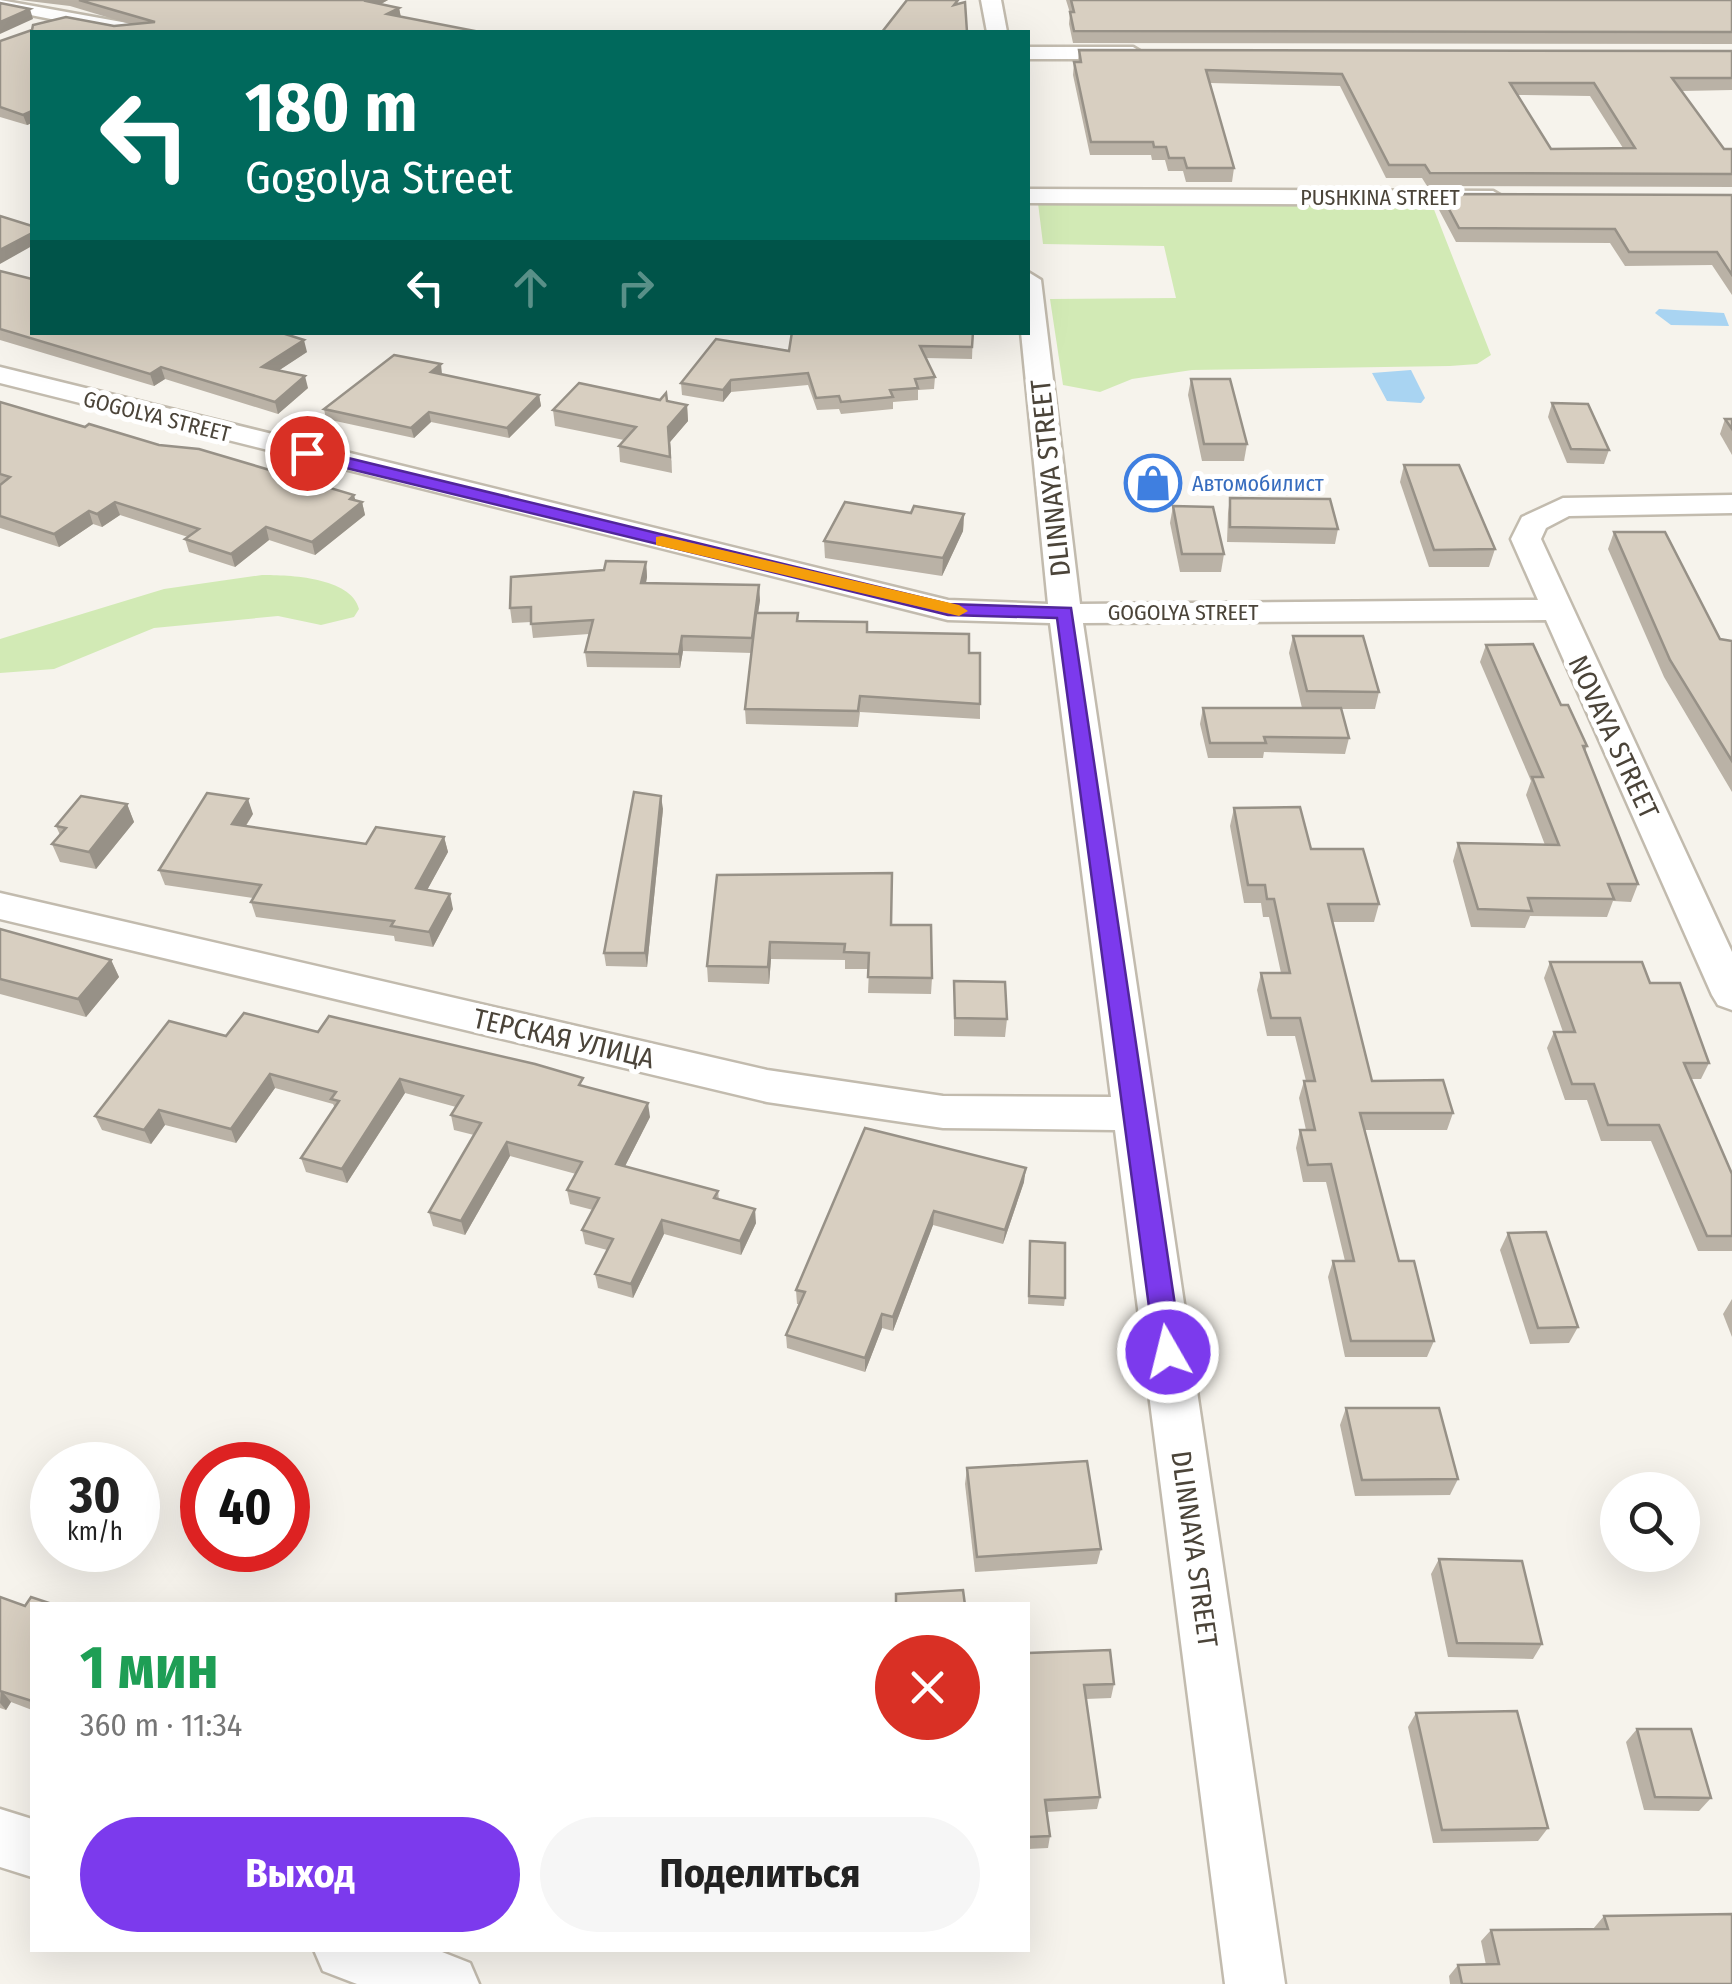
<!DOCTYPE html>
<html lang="ru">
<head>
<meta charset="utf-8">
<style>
  body { margin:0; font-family:"Fira Sans Condensed",sans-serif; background:#f6f6f6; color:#222; height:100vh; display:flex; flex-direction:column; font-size:38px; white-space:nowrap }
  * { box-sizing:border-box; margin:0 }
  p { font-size:32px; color:#767676 }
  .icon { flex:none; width:55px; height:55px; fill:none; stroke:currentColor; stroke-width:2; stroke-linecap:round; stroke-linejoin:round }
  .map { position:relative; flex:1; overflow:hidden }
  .sheet { position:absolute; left:30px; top:1602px; width:1000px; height:350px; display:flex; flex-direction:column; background:#fff; border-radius:0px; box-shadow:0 10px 40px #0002 }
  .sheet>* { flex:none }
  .guide { position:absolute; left:30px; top:30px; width:1000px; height:305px; border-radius:0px; box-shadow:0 10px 40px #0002; background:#00695c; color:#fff; overflow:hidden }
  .controls { position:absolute; left:1600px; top:1472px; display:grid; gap:20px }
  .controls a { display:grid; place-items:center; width:100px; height:100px; border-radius:50%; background:#fff; box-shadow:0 10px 40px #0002; font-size:50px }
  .speed { position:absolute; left:30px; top:1442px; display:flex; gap:20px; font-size:50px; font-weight:700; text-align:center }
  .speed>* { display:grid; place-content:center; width:130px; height:130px; border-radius:50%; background:#fff; box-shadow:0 10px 40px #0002; line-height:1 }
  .speed small { font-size:25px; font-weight:400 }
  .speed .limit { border:15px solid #d22; background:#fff; color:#111 }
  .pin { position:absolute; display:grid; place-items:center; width:85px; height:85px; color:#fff; margin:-42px; border:5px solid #fff; border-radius:50%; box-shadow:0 2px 10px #0007 }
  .me { position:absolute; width:110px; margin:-55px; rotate:352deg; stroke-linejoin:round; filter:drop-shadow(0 0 8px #0008) }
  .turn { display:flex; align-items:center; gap:35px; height:210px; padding:0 50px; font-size:45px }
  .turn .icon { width:130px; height:130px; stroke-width:2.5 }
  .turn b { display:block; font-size:70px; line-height:85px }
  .lanes { display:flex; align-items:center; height:95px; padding:0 50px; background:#0003; justify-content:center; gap:50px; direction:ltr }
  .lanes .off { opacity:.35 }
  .round { display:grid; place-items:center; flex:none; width:105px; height:105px; border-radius:52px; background:#f6f6f6 }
  .summary { display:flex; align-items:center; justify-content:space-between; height:170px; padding:0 50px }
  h1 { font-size:60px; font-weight:700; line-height:75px; color:#1e9e55 }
  .cta { display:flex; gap:20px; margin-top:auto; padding:20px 50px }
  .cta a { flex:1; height:115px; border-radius:60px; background:#7c3aed; color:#fff; font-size:40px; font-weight:700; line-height:115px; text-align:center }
  .cta a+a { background:#f6f6f6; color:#222 }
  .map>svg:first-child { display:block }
  .green { fill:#d2eab5 }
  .water { fill:#a9d4f2 }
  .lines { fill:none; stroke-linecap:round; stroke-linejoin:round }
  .minor-casing { stroke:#c2bbae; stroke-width:5 }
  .minor { fill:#fff; fill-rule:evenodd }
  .wall { fill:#bab2a6; fill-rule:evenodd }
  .shaded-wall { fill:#979187 }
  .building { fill:#d8cfc1; stroke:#979187; stroke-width:2.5; fill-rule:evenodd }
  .route { fill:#7c3aed; stroke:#51269a; stroke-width:2.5 }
  .slow { fill:#f59e0b }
  .labels { text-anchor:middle; stroke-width:10; stroke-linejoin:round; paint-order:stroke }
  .far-street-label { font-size:22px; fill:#4b4439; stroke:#fff }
  .far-shop-label { font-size:22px; fill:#366cbe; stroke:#fff; text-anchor:start }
  .street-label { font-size:28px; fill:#4b4439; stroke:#fff }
</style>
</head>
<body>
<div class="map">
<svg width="1732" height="1984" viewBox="0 0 1732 1984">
  <rect width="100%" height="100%" fill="#f6f3ec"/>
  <g class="green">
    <polygon points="1038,203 1433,207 1491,355 1477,364 1450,366 1192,370 1132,379 1100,392 1063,385 1050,299 1176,298 1164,246 1043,244"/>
    <path d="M262 575C289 575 351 577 359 609L354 617 321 625 278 616 154 628 54 669 0 673V639L164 589Z"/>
  </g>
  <g class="water">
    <polygon points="1659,309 1724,313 1729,326 1671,325 1655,313"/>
    <polygon points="1411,370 1425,398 1421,403 1387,401 1372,373"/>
  </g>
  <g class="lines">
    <g class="minor-casing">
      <g id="minor">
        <polygon points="0,0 144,26 154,32 117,32 0,9"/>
        <polygon points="981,0 1001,0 1007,32 987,32"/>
        <polygon points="1028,47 1133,47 1143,53 1133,59 1028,59"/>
        <polygon points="1028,189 1493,191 1505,198 1493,205 1028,203"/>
        <polygon points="1028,272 1041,280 1080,604 1538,600 1511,539 1522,517 1563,498 1732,495 1732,513 1569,516 1546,528 1541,539 1732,952 1732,1010 1718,1005 1712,995 1546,620 1083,623 1285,1984 1225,1984 1115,1130 943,1128 767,1102 0,919 0,893 767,1070 943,1096 1111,1097 1050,623 948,620 0,383 0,367 948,600 1048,604 1021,332 1028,332"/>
        <polygon points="0,1809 32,1819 32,1877 0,1867"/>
        <polygon points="314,1950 437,1950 470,1963 479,1984 357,1984 323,1971"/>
      </g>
    </g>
    <use href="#minor" class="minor"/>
  </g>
  <g class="wall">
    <polygon points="20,0 388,0 381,4 399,8 401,17 480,32 32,32 32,123 27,125 0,117 0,41 32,30 33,25 66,17 114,26 130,24 70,6"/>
    <polygon points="1066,0 1732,0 1732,44 1073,43 1069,24 1070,13"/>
    <path d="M1079 50 1732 51V90L1682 91 1724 149H1732V187L1427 186 1422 178H1386L1340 86 1210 83 1234 168 1232 182H1186L1183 171H1168L1165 160H1152L1151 155H1090L1073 75 1074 62H1078ZM1518 95 1590 96 1623 148 1551 149Z"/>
    <polygon points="1441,194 1732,195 1732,295 1712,265 1625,266 1610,243 1456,242 1438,208"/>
    <polygon points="0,271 307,352 279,370 308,388 278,414 165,379 154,386 0,340"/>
    <polygon points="973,332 972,359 926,358 935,377 934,389 918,390 918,400 893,402 893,409 841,414 839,409 817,410 808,385 731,392 723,402 682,395 681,383 789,351"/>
    <polygon points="442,374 539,395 541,406 509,438 431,422 414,438 326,419 324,409"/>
    <polygon points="1191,379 1247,444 1244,461 1202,461 1188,395"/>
    <polygon points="667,401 687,405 688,421 670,442 672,473 620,462 619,446 624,440 555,426 553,410"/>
    <polygon points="0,402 85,427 159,445 362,502 365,515 315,555 269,540 235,567 189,552 185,539 188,537 120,515 102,527 93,524 59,547 0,528"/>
    <polygon points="1552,403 1609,450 1604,464 1567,463 1548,417"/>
    <polygon points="1725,419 1732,419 1732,455 1720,434"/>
    <polygon points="1404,465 1495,549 1489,567 1429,567 1400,482"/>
    <polygon points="1230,498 1338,529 1335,544 1227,542 1228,513"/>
    <polygon points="1173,506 1224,554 1221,572 1180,572 1170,523"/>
    <polygon points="964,514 963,531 942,576 825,558 824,541"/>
    <polygon points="1614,532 1720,639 1732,641 1732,792 1664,677 1608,549"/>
    <polygon points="646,562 647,577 646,583 760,600 758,613 867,632 969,653 980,704 980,719 860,712 858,727 746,724 745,709 752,653 683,651 680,668 587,667 585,652 589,634 533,638 531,622 512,623 510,608 604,570"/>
    <polygon points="1293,636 1379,692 1375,709 1341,709 1349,738 1345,754 1264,752 1263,758 1208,758 1200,724 1203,708 1302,708 1289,653"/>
    <polygon points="1486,645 1561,705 1587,746 1585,752 1638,884 1631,902 1613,901 1607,917 1530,916 1525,928 1471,927 1453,861 1458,843 1545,845 1526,795 1531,781 1480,662"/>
    <polygon points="127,804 134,822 96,869 60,862 52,844 60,835 56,826"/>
    <polygon points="1234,808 1311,849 1379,904 1374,922 1332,922 1372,1081 1453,1113 1447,1130 1365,1130 1399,1261 1434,1341 1427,1357 1345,1357 1328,1277 1333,1261 1345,1261 1326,1182 1303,1182 1296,1148 1300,1130 1306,1130 1299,1098 1304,1081 1306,1081 1295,1036 1267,1036 1257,990 1261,973 1281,973 1269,917 1263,917 1261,903 1244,903 1230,826"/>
    <polygon points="663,809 647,967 606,966 604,953"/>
    <polygon points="253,814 246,826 366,844 444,837 448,852 427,890 453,909 433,947 395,941 394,936 256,917 251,902 253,898 165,885 159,870"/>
    <polygon points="717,875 891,925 932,978 931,994 868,993 869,969 845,969 845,960 771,959 769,984 708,982 707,966"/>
    <polygon points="0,929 111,960 119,977 86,1017 0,994"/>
    <polygon points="1550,962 1650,983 1709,1063 1701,1079 1691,1079 1732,1174 1732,1251 1698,1251 1651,1141 1601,1141 1587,1100 1565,1100 1547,1048 1554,1032 1563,1032 1544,978"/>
    <polygon points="954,981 1007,1019 1005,1037 954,1036"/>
    <polygon points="318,1032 584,1087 650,1117 625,1166 718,1191 719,1200 756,1223 741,1255 664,1234 633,1298 598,1288 595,1274 607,1250 585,1244 582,1230 593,1210 570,1204 567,1190 576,1174 510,1156 465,1235 433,1226 429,1212 474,1135 454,1130 451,1115 456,1107 405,1093 347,1183 306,1172 301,1158 335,1108 333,1104 275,1088 236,1143 165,1125 151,1144 102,1130 95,1116 226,1036"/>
    <polygon points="865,1128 1024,1182 1003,1244 933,1225 893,1331 882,1328 865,1372 787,1348 786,1335 800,1304 797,1304 796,1290"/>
    <polygon points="1508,1233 1578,1327 1569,1343 1530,1344 1500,1250"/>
    <polygon points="1030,1241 1065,1298 1064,1306 1028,1304"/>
    <polygon points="1732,1299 1732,1337 1723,1314"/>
    <polygon points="1346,1408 1458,1479 1450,1495 1355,1496 1340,1425"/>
    <polygon points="967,1468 1101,1549 1097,1564 975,1572 965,1484"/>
    <polygon points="1439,1559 1542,1644 1533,1659 1448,1657 1431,1574"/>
    <polygon points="0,1597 25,1606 32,1605 32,1710 11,1702 6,1710 0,1708"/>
    <polygon points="1028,1653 1114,1684 1111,1698 1086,1699 1100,1797 1097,1809 1047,1812 1050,1836 1048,1848 1028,1849"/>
    <polygon points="1416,1713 1548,1828 1538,1841 1433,1843 1408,1727"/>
    <polygon points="1637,1729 1711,1798 1699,1811 1644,1810 1626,1742"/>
    <polygon points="1604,1916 1732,1984 1450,1984 1449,1976 1458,1965 1486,1965 1481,1941 1491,1930 1593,1929"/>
  </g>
  <g class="shaded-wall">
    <polygon points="367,0 388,0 368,11"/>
    <polygon points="399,8 401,18 387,14"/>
    <polygon points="30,9 33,19 0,34 0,22"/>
    <polygon points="32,111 32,123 27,125 23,115"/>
    <polygon points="32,233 32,246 0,264 0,250"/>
    <polygon points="304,340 307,352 266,379 262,367"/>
    <polygon points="441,364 442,374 431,372"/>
    <polygon points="161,367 165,379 154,386 150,374"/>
    <polygon points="305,376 308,388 278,414 275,402"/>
    <polygon points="731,380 731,392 723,402 723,390"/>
    <polygon points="539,395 541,406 509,438 507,428"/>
    <polygon points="687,405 688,421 670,442 672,473 668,427"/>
    <polygon points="429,412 431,422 414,438 411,428"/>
    <polygon points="354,495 357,506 362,502 365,515 315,555 312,542"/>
    <polygon points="115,502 120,515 102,527 97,514"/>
    <polygon points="89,511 93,524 59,547 54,534"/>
    <polygon points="964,514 963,531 942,576 943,558"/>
    <polygon points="266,527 269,540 235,567 231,554"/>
    <polygon points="646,562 647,577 643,597 641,583"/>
    <polygon points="759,585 760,600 752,653 752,638"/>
    <polygon points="682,636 683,651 680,668 679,654"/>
    <polygon points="661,796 663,809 647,967 645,953"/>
    <polygon points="248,799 253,814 237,839 232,824"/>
    <polygon points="127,804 134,822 96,869 89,852"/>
    <polygon points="444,837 448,852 420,903 416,888"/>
    <polygon points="450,894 453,909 433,947 429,932"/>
    <polygon points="770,942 771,959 769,984 768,967"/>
    <polygon points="111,960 119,977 86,1017 78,999"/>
    <polygon points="270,1074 275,1088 236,1143 231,1129"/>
    <polygon points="400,1079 405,1093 347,1183 342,1169"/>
    <polygon points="648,1103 650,1117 619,1178 616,1164"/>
    <polygon points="159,1110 165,1125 151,1144 144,1130"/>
    <polygon points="507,1142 510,1156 465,1235 461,1221"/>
    <polygon points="1026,1168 1024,1182 1003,1244 1005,1230"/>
    <polygon points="755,1209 756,1223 741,1255 740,1241"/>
    <polygon points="934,1211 933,1225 893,1331 893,1317"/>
    <polygon points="662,1220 664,1234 633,1298 631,1284"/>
    <polygon points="882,1314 882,1328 865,1372 865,1358"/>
    <polygon points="1,1690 11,1702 6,1710 0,1703"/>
  </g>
  <g class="building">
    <polygon points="79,0 367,0 366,1 399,8 387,14 480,32 32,32 32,111 23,115 0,107 0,41 32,30 33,25 66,17 114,26 155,22"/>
    <polygon points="907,0 958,0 954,5 965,2 967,32 882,32"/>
    <polygon points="1071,0 1732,0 1732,32 1074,31 1070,12 1074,12"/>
    <polygon points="0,3 30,9 0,22"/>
    <path d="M1079 50 1732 51V78H1672L1724 149H1732V174L1430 173 1425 165H1389L1342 74 1206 70 1234 168H1187L1184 158H1169L1166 147H1154L1153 142H1091L1074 62H1081ZM1510 83H1594L1635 148 1551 149Z"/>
    <polygon points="1441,194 1732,195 1732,275 1717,252 1629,252 1615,229 1459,228"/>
    <polygon points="0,216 32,226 32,233 0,250"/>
    <polygon points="0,271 32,279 32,332 279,332 304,340 262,367 305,376 275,402 161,367 150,374 0,329"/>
    <polygon points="792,332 973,332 972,347 920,346 935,377 915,379 918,388 890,390 893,397 841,402 839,396 816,398 808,373 731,380 723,390 681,383 716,339 789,351"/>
    <polygon points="394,355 441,364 431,372 539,395 507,428 429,412 411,428 324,409"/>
    <polygon points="1191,379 1230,379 1247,444 1204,444"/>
    <polygon points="579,383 660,400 666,393 667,401 687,405 668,427 670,457 619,446 636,427 553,410"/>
    <polygon points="0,402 85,427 89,424 159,445 199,449 354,495 350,499 362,502 312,542 266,527 231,554 185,539 199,529 115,502 97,514 89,511 54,534 0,516 0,485 10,477 0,474"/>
    <polygon points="1552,403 1588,404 1609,450 1571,449"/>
    <polygon points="1725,419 1732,419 1732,429"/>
    <polygon points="1404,465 1459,465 1495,549 1434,550"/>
    <polygon points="1230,498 1330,499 1338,529 1230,527"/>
    <polygon points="845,502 911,513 914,506 964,514 943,558 824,541"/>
    <polygon points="1173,506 1213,507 1224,554 1182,554"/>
    <polygon points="1614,532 1665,532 1720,639 1732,641 1732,761 1670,660"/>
    <polygon points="606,561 646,562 641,583 759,585 752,638 682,636 679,654 585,652 593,620 531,624 531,607 510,608 511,577 604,570"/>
    <polygon points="756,613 798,613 797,621 867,622 867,632 969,634 969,653 980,653 980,704 860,696 858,711 745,709"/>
    <polygon points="1293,636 1363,636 1379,692 1307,691"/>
    <polygon points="1533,644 1561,705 1568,705 1587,746 1583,746 1638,884 1608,884 1614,899 1528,898 1532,911 1478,909 1458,843 1559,845 1532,777 1543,777 1486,645"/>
    <polygon points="1203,708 1341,708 1349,738 1264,737 1266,743 1210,743"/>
    <polygon points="634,792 661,796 645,953 604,953"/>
    <polygon points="207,793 248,799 232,824 366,844 376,827 444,837 416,888 450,894 429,932 391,926 394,921 251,902 261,885 159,870"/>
    <polygon points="81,796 127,804 89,852 52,844 66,828 56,826"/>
    <polygon points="1300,807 1311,849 1363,849 1379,904 1328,904 1372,1081 1443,1080 1453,1113 1360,1113 1399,1261 1414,1261 1434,1341 1351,1341 1333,1261 1354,1261 1331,1164 1308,1165 1300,1130 1315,1130 1304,1081 1315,1081 1300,1018 1271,1018 1261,973 1290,973 1274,899 1267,899 1265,885 1248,885 1234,808"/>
    <polygon points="892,873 891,925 931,925 932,978 868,977 869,953 844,952 845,944 770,942 768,967 707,966 717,875"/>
    <polygon points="0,929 111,960 78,999 0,979"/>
    <polygon points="1550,962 1642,962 1650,983 1680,983 1709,1063 1684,1063 1732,1174 1732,1236 1707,1236 1659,1125 1608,1125 1594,1084 1572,1084 1554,1032 1575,1032"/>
    <polygon points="954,981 1005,982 1007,1019 955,1018"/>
    <polygon points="244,1013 318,1032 329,1016 535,1064 583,1078 579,1085 648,1103 616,1164 718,1191 714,1198 755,1209 740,1241 662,1220 631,1284 595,1274 613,1239 582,1230 599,1198 567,1190 582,1162 507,1142 461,1221 429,1212 481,1123 451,1115 463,1096 400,1079 342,1169 301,1158 339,1101 331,1099 336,1092 270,1074 231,1129 159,1110 144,1130 95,1116 169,1021 226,1036"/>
    <polygon points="865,1128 1026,1168 1005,1230 934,1211 893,1317 882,1314 865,1358 786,1335 805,1292 796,1290"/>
    <polygon points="1546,1232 1578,1327 1538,1328 1508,1233"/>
    <polygon points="1030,1241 1065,1243 1065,1298 1029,1296"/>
    <polygon points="1346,1408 1439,1408 1458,1479 1362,1480"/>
    <polygon points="1087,1461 1101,1549 977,1557 967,1468"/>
    <polygon points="1439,1559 1522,1561 1542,1644 1457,1643"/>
    <polygon points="963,1590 965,1605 896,1605 896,1594"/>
    <polygon points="0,1597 25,1606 31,1597 55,1605 32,1605 32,1701 0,1691"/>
    <polygon points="1110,1650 1114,1684 1084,1685 1100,1797 1045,1800 1050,1836 1028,1837 1028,1653"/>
    <polygon points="1517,1711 1548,1828 1442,1830 1416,1713"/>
    <polygon points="1637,1729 1691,1729 1711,1798 1655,1797"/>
    <polygon points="1732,1914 1732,1984 1462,1984 1458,1965 1499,1964 1491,1930 1608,1929 1604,1916"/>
  </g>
  <polygon class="route" points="307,448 948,604 1071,608 1182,1352 1178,1360 1159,1360 1155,1352 1057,618 948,615 301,457 301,450"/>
  <polygon class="slow" points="662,536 959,605 968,611 959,616 656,545 656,537"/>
  <defs>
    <g id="shop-ring" transform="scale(2.875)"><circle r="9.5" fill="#fff" stroke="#3f7fe0" stroke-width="1.5"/><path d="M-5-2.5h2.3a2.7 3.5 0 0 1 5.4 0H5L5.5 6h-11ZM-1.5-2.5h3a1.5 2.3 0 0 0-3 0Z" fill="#3f7fe0"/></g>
  </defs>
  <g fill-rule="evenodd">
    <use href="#shop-ring" x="1153" y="483"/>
  </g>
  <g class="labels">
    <g class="far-street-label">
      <text x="1380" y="205">PUSHKINA STREET</text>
      <text transform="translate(157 416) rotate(14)" y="8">GOGOLYA STREET</text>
      <text x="1183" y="620">GOGOLYA STREET</text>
    </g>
    <g class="far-shop-label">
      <text x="1192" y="491">Автомобилист</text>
    </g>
    <g class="street-label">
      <text transform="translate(1050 478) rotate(-96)" y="10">DLINNAYA STREET</text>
      <text transform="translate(1614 737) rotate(65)" y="10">NOVAYA STREET</text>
      <text transform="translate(564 1038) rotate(13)" y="10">ТЕРСКАЯ УЛИЦА</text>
      <text transform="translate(1195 1549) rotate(82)" y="10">DLINNAYA STREET</text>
    </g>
  </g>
</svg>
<div class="controls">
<a><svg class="icon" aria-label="search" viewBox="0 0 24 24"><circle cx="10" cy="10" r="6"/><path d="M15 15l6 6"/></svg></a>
</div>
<div class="speed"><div>30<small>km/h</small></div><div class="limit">40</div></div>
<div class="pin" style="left:307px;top:453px;background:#d93025"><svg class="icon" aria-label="arrive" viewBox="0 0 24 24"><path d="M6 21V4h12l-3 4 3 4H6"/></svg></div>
<svg class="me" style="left:1168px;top:1352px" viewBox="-20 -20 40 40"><circle r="17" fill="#7c3aed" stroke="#fff" stroke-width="3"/><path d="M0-11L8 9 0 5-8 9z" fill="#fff"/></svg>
<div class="guide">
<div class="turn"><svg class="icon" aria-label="left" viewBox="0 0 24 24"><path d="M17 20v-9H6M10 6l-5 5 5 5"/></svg><div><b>180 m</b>Gogolya Street</div></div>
<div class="lanes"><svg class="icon" aria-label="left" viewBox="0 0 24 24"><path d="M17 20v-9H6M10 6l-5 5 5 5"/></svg><svg class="icon off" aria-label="ahead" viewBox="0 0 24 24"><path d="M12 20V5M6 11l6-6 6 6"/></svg><svg class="icon off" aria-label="right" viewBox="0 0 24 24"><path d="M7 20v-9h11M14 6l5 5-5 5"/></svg></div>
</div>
<section class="sheet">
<div class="summary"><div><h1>1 мин</h1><p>360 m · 11:34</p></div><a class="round" style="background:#d93025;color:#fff"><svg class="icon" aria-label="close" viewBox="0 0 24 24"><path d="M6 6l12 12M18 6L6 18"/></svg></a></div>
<div class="cta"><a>Выход</a><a>Поделиться</a></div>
</section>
</div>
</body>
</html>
